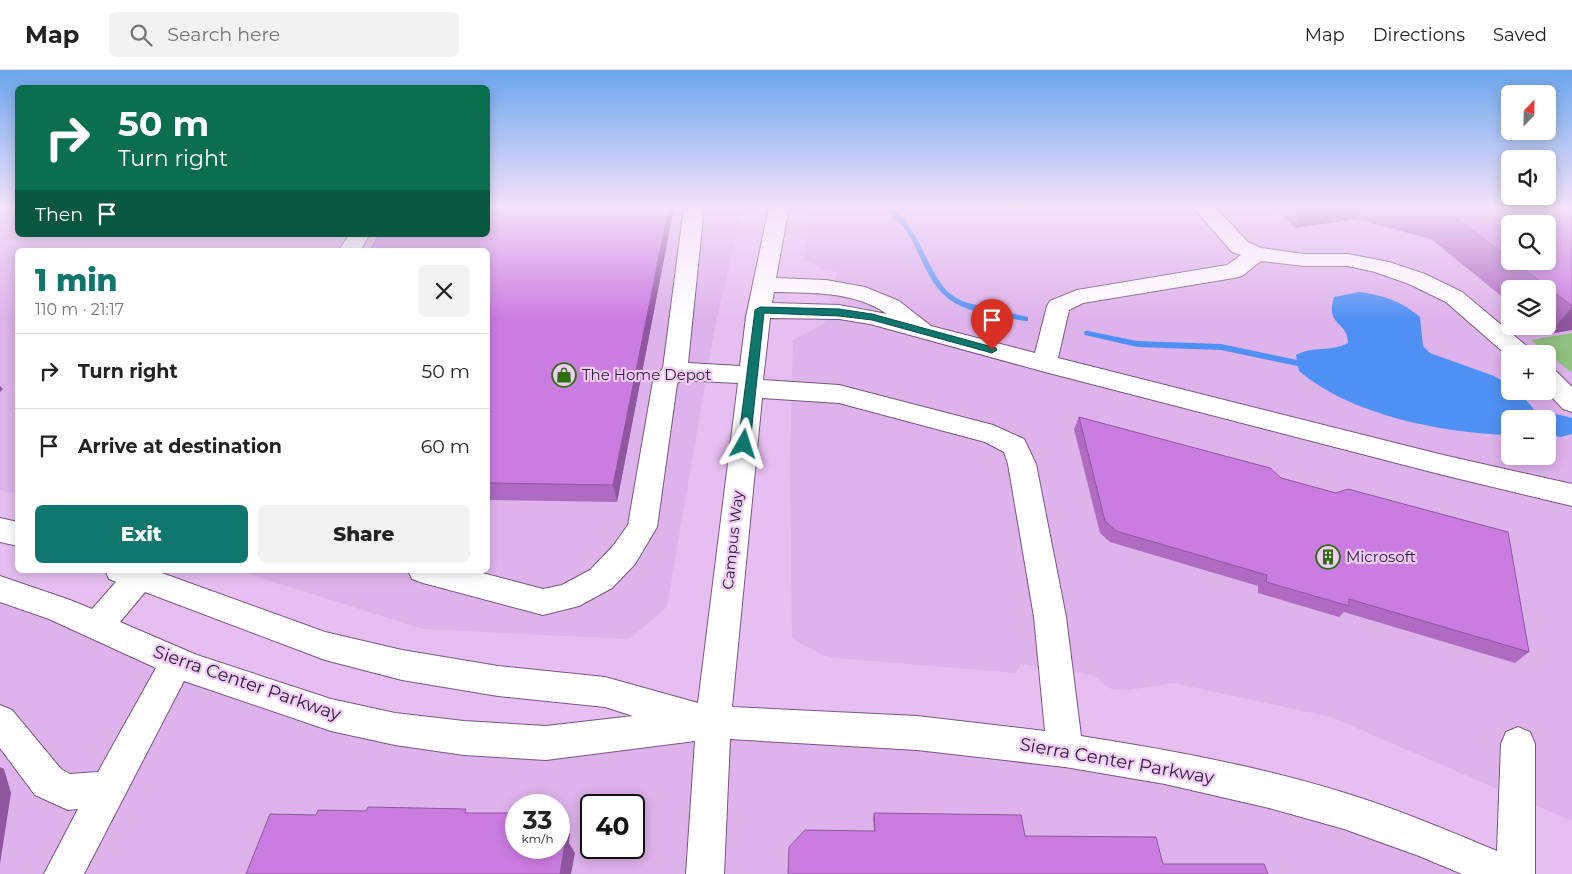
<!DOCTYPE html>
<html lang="en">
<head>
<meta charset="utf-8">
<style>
  body { margin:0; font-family:Montserrat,sans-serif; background:#f2f2f2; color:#222; height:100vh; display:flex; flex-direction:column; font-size:19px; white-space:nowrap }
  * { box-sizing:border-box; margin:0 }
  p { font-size:16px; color:#767676 }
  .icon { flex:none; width:28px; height:28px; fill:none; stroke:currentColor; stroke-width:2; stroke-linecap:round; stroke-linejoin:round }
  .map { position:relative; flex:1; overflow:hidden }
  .panel { position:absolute; left:15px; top:178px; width:475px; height:325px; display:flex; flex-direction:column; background:#fff; border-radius:8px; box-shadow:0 2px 12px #0003 }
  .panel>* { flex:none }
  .banner { position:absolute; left:15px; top:15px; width:475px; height:152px; border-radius:8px; box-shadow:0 2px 12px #0003; background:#0b6e4f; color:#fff; overflow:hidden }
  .needle { width:32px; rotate:22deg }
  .controls { position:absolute; left:1501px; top:15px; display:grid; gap:10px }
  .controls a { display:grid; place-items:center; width:55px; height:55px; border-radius:8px; background:#fff; box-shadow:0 2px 12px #0003; font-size:25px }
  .speed { position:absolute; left:505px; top:724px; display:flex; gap:10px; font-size:25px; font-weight:700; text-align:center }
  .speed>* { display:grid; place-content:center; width:65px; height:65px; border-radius:50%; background:#fff; box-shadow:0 2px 12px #0003; line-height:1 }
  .speed small { font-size:12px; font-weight:400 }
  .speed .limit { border:2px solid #111; border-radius:8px; background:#fff; color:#111 }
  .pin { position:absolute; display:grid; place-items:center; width:42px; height:42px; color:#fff; margin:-51px -21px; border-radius:50% 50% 50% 0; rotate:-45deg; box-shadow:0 0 5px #0007 }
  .pin .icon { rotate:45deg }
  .me { position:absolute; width:55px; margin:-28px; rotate:6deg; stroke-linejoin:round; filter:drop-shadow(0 0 4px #0008) }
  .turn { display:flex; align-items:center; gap:18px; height:105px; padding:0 20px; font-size:22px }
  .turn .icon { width:65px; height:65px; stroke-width:2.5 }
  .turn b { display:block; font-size:35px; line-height:42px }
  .then { display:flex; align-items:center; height:48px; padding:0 20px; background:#0003; gap:10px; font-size:19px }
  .round { display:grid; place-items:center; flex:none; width:52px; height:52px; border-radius:8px; background:#f2f2f2 }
  .overview { display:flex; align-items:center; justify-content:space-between; height:85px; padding:0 20px }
  h1 { font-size:30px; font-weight:800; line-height:38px; color:#0f766e }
  .primary-button { display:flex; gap:10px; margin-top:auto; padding:10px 20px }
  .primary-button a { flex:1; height:58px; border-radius:8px; background:#0f766e; color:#fff; font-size:20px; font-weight:800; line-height:58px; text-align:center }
  .primary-button a+a { background:#f2f2f2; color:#222 }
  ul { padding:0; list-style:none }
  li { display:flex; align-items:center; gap:15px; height:75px; padding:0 20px; border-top:1px solid #e0e0e0 }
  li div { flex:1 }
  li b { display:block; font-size:19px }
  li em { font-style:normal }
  header { display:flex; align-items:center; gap:30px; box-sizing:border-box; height:70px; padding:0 25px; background:#fff; border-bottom:1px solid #e0e0e0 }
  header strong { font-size:24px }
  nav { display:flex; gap:28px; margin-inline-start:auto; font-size:18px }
  .search { width:350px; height:45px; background:#f2f2f2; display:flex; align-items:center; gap:12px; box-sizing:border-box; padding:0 18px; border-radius:8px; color:#767676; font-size:19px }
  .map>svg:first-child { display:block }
  .built { fill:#deb2eb; fill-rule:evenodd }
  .green { fill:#8fc080 }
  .water { fill:#4f90f4 }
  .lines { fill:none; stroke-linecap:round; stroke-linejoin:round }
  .stream { fill:#4f90f4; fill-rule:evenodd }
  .canal { fill:#4f90f4; fill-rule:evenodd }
  .minor-casing { stroke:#7a5684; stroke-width:2 }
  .minor { fill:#fff; fill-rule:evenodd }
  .wall { fill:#af6bc2; fill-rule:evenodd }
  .shaded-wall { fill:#8e579e }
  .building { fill:#cb7ce1; stroke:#8e579e }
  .route { fill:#0f766e; stroke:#0a4d48 }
  .labels { text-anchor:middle; stroke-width:4.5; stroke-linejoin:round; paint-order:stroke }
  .poi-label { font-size:15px; fill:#312236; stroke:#f3cbff; text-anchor:start }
  .street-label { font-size:15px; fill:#312236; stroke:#f3cbff }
  .near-street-label { font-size:18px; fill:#312236; stroke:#f3cbff }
</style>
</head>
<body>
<header>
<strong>Map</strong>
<div class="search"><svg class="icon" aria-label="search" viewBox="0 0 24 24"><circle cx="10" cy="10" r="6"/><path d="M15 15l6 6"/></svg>Search here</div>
<nav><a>Map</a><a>Directions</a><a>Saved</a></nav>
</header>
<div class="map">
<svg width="1572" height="804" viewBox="0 0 1572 804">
  <rect width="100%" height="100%" fill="#e6bef1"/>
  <g class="built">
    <polygon points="10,137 17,137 18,165 488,165 488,137 742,137 714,262 667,537 629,569 423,559 236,500 488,500 488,180 18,180 17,424 0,420 0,147"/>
    <path d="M812 137H1572V751L1331 647 1174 613 1128 620 1111 619 1102 613 1094 605 1020 594 1016 603 835 588 822 585 792 568 790 392 793 270 824 254 837 202 823 199 804 190ZM1510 154H1548V191H1510ZM1510 219H1548V256H1510ZM1510 284H1548V321H1510ZM1510 349H1548V386H1510Z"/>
    <path d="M0 524 417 668 694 653 1203 703 1507 804H0ZM516 735H559V778H516ZM591 735H634V778H591Z"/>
  </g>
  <polygon class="green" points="1572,263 1572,303 1531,270"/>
  <path class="water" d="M1359 222C1383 225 1401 231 1420 247L1423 276 1430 283 1494 306 1510 316V321H1517C1525 329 1535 338 1538 349H1510V364L1506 365C1439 362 1351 345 1299 301L1296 285C1312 276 1331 282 1348 273 1348 251 1325 257 1334 227Z"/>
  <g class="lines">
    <g class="stream">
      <path d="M881 137C884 137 886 137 889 137 914 145 928 203 948 222 954 227 961 231 968 233L1028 247V251H1025C1004 247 973 244 955 233 926 216 922 182 904 158 897 149 889 144 881 137Z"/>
      <polygon points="1085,261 1088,261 1137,271 1221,274 1297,290 1301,293 1297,296 1221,280 1137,277 1085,265 1084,263"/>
    </g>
    <polygon class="canal" points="1548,342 1572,348 1572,364 1561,367 1548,364 1548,349 1535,349 1537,345"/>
    <g class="minor-casing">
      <g id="minor">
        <path d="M684 137H704L688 293 740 296 746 247 769 137H789L776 208 826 210 865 217 899 231 931 256 1035 283 1047 236 1050 231 1077 220 1227 195 1241 185 1232 182 1193 137H1215L1248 172 1261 178 1304 184H1348L1389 192 1425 204 1462 222 1529 278 1532 284H1510V288L1446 232 1409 214 1375 202 1348 196H1304L1261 191 1242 206 1234 208 1083 233 1069 240 1058 288 1443 385 1572 414V436L1443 405 1045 302 870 254 839 249 770 248 763 310 839 315 993 355 1024 369 1036 394 1066 547 1081 666C1169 680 1259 696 1345 723 1397 739 1447 760 1497 781L1501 674 1506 662 1518 657 1530 662 1535 674V804H1462L1419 786 1344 759 1269 738 1165 714 1065 697 917 680 730 669 724 804H686L695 671 546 690 464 685 395 675 331 661 184 611 84 804H44L78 739 68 740 35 725 0 678V635L12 640 61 699 70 704 98 702 156 598 49 549 0 532V506L70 530 92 539 116 512 109 509 105 500H160L159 502 325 562 402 580 498 596 605 607 698 633 738 313 681 310 677 314 657 457 635 494 612 518 579 536 543 545 423 513 412 509 408 500H471L543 519 562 515 590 500 613 476 628 455 653 311 663 298ZM774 222C813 223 854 221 887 244L839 235 772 233ZM762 328 839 333 985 372 1004 382 1008 394 1034 547 1045 661 917 646 732 637ZM145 522 325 590 402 610 498 626 605 637 633 646 546 656 464 651 395 643 331 629 197 585 120 552Z"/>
        <polygon points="349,165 369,165 361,180 339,180"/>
        <polygon points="1548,299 1557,302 1572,317 1572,342 1563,339 1546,321 1548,321"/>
        <polygon points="0,448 18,452 18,476 0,472"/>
      </g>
    </g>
    <use href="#minor" class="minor"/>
  </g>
  <g class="wall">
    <polygon points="674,137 617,432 488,430 488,180"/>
    <path d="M1273 137H1572V260L1549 264 1539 256H1548V219H1510V233L1431 169 1356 149 1295 158ZM1510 154 1548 191H1510Z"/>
    <polygon points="1079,347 1281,408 1529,582 1515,593 1344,542 1339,547 1258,523 1258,516 1110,472 1100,463 1074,359"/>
    <polygon points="874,743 1025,766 1163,794 788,804 874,761 873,748"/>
  </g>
  <g class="shaded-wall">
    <polygon points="669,137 674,137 617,432 613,415"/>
    <polygon points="1305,137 1362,137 1356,149 1295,158"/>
    <polygon points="1572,237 1572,260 1549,264"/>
    <polygon points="0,316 3,319 0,322"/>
    <polygon points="0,697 4,699 11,723 0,794"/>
    <polygon points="562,749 570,764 569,773 575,783 571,804 560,804 559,765"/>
  </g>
  <g class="building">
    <polygon points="488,137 669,137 613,415 488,413 488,180 370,180 379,165 488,165"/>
    <polygon points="1432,137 1572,137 1572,236 1514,191 1548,191 1548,154 1510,154 1510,189 1449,142"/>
    <polygon points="1079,347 1270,398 1281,408 1336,423 1348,419 1508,462 1529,582 1349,529 1349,536 1266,512 1267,505 1116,461 1105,451"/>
    <polygon points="368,737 466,739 465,743 514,743 513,748 516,748 516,778 559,778 559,768 566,768 560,804 246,804 270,744 316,745 318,740 366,741"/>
    <polygon points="874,743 1021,745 1025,766 1156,767 1163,794 1264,794 1268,804 788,804 789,777 805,760 875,761"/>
    <polygon points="559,749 562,749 559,765"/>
  </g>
  <linearGradient id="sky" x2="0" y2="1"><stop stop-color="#6ba6ed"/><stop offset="0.55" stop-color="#f4e2f9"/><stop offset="1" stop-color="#f4e2f9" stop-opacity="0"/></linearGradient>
  <rect width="1572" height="250" fill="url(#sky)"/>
  <polygon class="route" points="760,237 839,239 872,244 996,278 997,280 992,283 872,250 839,246 764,243 750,374 744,378 738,374 755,240"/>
  <defs>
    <g id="shop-ring" transform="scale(1.25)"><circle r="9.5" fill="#f3cbff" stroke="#2b700c" stroke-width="1.5"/><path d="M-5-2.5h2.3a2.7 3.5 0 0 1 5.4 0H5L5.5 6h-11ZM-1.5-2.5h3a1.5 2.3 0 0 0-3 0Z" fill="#2b700c"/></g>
    <g id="building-ring" transform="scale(1.25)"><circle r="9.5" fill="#f3cbff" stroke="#2b700c" stroke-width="1.5"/><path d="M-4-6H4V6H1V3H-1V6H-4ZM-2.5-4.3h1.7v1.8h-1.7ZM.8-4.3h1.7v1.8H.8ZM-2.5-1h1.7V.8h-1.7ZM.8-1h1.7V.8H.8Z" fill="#2b700c"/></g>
  </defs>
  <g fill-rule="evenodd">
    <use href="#shop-ring" x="564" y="305"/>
    <use href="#building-ring" x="1328" y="487"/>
  </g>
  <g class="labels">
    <g class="poi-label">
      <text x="582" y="310">The Home Depot</text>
      <text x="1346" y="492">Microsoft</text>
    </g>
    <g class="street-label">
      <text transform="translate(733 470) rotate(-84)" y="5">Campus Way</text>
    </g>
    <g class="near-street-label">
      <text transform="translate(247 613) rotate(19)" y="6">Sierra Center Parkway</text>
      <text transform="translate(1117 691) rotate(10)" y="6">Sierra Center Parkway</text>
    </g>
  </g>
</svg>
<div class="controls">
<a><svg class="needle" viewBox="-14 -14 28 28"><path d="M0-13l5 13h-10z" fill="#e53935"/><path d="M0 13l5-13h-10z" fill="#767676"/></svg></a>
<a><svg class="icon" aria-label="sound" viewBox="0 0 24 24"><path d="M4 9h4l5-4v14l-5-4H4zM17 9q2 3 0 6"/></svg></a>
<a><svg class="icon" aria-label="search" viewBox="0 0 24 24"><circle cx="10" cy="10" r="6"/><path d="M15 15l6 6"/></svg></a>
<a><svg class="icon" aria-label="layers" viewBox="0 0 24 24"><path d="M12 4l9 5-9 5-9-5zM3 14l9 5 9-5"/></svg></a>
<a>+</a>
<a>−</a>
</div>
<div class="speed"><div>33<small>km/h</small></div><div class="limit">40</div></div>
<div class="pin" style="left:992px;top:280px;background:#d93025"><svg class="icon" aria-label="arrive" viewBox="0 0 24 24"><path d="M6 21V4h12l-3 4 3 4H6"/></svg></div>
<svg class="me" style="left:744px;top:374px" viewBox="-20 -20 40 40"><path d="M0-17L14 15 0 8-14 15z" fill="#0f766e" stroke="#fff" stroke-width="4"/></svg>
<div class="banner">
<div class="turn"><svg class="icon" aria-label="right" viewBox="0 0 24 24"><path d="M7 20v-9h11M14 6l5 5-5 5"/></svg><div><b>50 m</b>Turn right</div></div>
<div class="then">Then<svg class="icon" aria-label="arrive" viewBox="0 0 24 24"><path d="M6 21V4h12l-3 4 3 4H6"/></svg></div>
</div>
<section class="panel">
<div class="overview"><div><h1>1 min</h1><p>110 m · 21:17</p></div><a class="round"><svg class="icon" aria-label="close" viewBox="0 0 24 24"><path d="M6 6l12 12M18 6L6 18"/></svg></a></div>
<ul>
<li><svg class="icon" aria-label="right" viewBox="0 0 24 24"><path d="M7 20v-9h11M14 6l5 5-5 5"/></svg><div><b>Turn right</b></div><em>50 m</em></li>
<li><svg class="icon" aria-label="arrive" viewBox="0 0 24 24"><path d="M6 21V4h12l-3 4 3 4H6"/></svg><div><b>Arrive at destination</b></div><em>60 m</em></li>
</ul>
<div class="primary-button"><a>Exit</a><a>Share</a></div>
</section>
</div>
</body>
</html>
